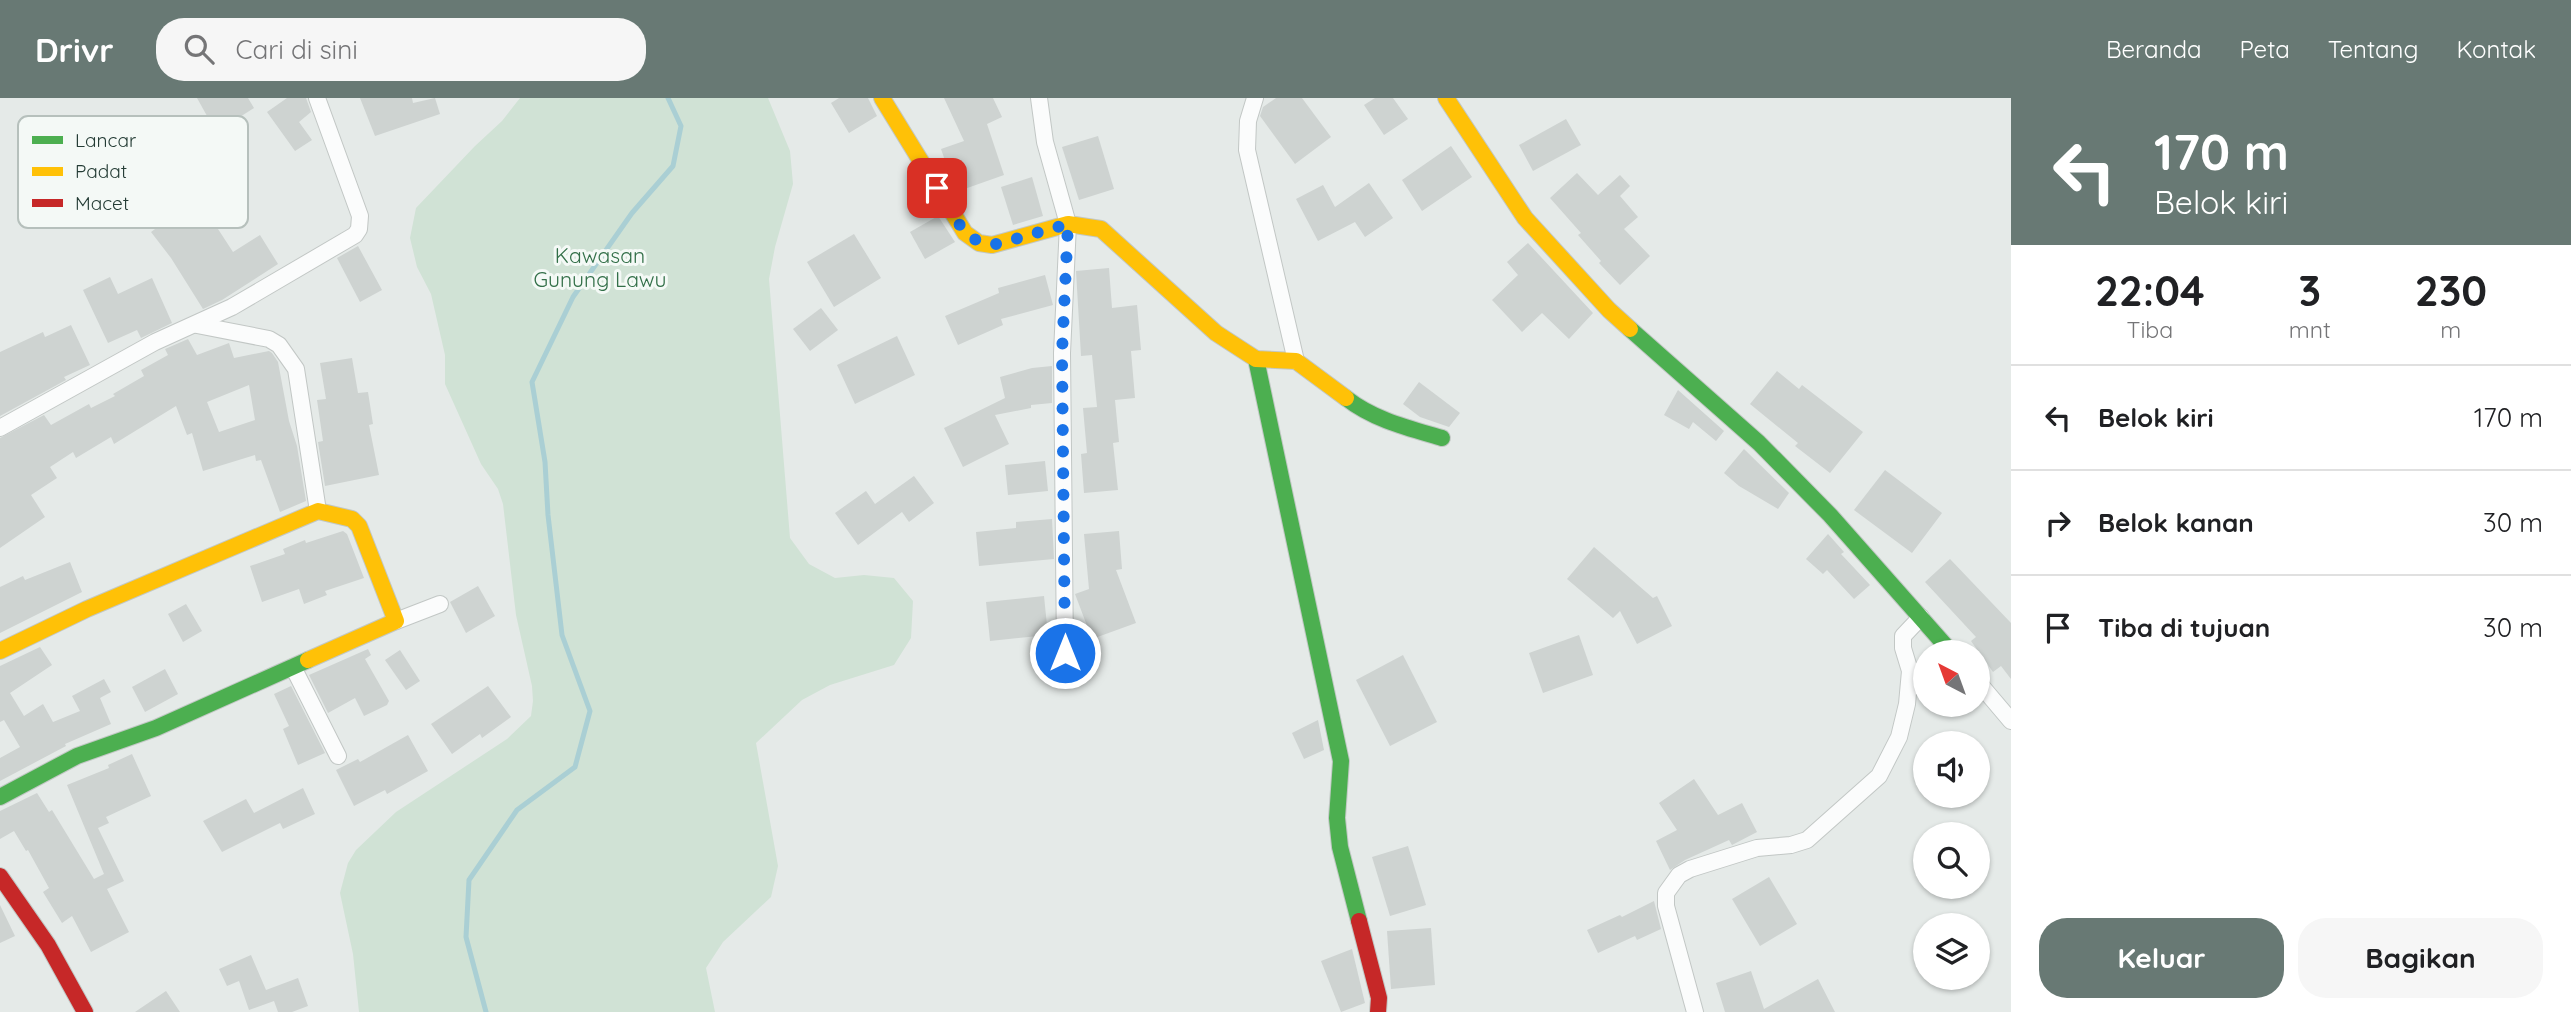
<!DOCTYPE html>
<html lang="id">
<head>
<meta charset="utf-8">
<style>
  body { margin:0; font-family:Quicksand,sans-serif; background:#f6f6f6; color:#202124; height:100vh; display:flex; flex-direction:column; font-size:26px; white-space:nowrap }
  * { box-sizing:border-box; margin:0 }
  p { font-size:23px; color:#757577 }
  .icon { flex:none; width:38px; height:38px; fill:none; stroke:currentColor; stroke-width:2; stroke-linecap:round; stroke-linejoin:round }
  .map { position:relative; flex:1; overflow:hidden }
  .drawer { display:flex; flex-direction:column; background:#fff; width:560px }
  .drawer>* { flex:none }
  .top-card { background:#687974; color:#fff; overflow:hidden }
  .needle { width:46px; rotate:319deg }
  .buttons { position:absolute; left:1913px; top:542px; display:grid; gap:14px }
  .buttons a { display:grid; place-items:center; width:77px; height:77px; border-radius:50%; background:#fff; box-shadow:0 2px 5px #0004; font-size:35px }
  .pin { position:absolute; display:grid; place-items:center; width:60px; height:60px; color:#fff; margin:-30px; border-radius:14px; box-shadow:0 4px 10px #0006 }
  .me { position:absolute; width:77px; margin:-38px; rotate:0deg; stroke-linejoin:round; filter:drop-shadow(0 0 5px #0008) }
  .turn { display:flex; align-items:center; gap:24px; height:147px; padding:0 28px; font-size:32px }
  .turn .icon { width:91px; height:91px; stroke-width:2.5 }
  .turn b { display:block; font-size:49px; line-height:60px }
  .eta { display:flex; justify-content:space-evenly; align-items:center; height:119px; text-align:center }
  .eta b { font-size:42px; font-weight:700; line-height:49px }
  .action { display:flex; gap:14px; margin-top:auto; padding:14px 28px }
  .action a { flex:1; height:80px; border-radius:28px; background:#687974; color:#fff; font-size:28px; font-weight:700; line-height:80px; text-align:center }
  .action a+a { background:#f6f6f6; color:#202124 }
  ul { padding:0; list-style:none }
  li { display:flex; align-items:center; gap:21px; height:105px; padding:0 28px; border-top:2px solid #e0e0e0 }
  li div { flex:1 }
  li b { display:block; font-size:26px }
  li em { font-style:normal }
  header { display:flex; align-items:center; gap:42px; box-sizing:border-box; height:98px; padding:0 35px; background:#687974; color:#fff }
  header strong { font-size:33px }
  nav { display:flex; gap:38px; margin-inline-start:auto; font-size:24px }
  .search { width:490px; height:63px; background:#f6f6f6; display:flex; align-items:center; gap:18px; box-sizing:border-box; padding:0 24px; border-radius:28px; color:#757577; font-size:26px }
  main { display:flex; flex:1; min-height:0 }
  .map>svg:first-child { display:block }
  .green { fill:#d0e2d5 }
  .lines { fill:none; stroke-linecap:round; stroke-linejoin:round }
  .stream { stroke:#aacfd4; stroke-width:5 }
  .building { fill:#ced3d1; fill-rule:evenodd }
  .street-casing { stroke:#c2c7c5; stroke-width:18 }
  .fast-casing { stroke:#c2c8c5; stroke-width:18 }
  .slow-casing { stroke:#c2c8c5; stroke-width:18 }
  .jam-casing { stroke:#c2c8c5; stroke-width:18 }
  .street { stroke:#fbfcfc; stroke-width:16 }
  .fast { stroke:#4caf50; stroke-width:16 }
  .slow { stroke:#ffc107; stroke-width:16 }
  .jam { stroke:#c62828; stroke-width:16 }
  .route { stroke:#1a73e8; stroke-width:12; stroke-dasharray:0 21.6 }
  .labels { text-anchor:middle; stroke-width:6; stroke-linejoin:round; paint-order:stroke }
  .park-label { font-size:21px; fill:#326f48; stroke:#f4f9f6 }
  .key { fill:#f4f9f6; stroke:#b6c0bc; stroke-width:2 }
  .key-label { font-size:19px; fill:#243c35 }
</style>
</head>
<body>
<header>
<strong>Drivr</strong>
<div class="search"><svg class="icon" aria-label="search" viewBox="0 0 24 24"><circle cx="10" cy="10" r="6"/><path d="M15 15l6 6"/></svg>Cari di sini</div>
<nav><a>Beranda</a><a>Peta</a><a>Tentang</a><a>Kontak</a></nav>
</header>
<main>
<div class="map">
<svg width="2011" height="914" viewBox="0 0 2011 914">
  <rect width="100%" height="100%" fill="#e5eae8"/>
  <polygon class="green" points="520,0 768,0 790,53 793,86 775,149 769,181 790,440 809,466 835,480 864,477 894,480 913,503 911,540 894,567 830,587 802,602 756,645 778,768 771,799 723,844 706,870 715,914 359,914 353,856 340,795 348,765 356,752 396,714 507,641 531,618 533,603 532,588 516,517 503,406 498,391 481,366 445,286 445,257 431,196 417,169 410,140 416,110 475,48 502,23"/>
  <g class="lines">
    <polyline class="stream" points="486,914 466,839 469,782 517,712 575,669 590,613 562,537 548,417 545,364 532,284 573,199 632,115 673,68 681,28 668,0"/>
  </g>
  <g class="building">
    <polygon points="197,0 248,0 254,10 216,34"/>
    <polygon points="287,0 306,0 311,14 299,24 312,42 295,53 267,14"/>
    <polygon points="360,0 412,0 413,5 435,0 440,16 375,38"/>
    <polygon points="839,0 868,0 877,18 849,35 831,5"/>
    <polygon points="944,0 993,0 1002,19 987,26 1004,77 956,94 941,51 964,43"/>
    <polygon points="1276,0 1302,0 1331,39 1295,66 1260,18 1263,9"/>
    <polygon points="1375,0 1393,0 1408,21 1384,37 1364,7"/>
    <polygon points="1566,21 1581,47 1533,73 1519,47"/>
    <polygon points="1098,38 1114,91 1079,102 1062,49"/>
    <polygon points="1451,48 1472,79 1422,113 1402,82"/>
    <polygon points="1577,75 1598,97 1620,77 1630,88 1620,98 1638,119 1624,131 1650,158 1620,187 1599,165 1601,163 1578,137 1581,135 1550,100"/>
    <polygon points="1032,79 1043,118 1013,127 1001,89"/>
    <polygon points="1369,85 1393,120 1365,139 1355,124 1318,143 1296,101 1323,87 1335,109"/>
    <polygon points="203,108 233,154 260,137 278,166 222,202 203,211 171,160 151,134 170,120 175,126"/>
    <polygon points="938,118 955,144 925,161 910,134"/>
    <polygon points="854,136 881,180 834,209 807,164"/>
    <polygon points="1528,145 1593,215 1569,241 1542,215 1522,234 1492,202 1518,177 1507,164"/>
    <polygon points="358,148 382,192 360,204 337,160"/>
    <polygon points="1109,170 1112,210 1137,207 1141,252 1131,253 1135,300 1115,302 1119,344 1113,345 1118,392 1084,395 1081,356 1087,355 1083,310 1097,309 1092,257 1081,258 1076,173"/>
    <polygon points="1045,177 1053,207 1001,221 1003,227 958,247 945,218 999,195 998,190"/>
    <polygon points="110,179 118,196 152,180 172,225 141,240 137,232 108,245 83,192"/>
    <polygon points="821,210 838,232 810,253 793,231"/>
    <polygon points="71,227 90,267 64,279 66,282 0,318 0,254 43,234 45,239"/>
    <polygon points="897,238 915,277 855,306 837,267"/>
    <path d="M188 241 197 257 229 245 234 260 269 253 272 255 278 264 289 323 297 348 306 403 280 414 261 362 256 363 255 357 203 373 192 335 187 337 176 308 114 346 111 339 76 360 73 354 50 369 57 380 31 397 45 419 0 450V340L44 317 51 327 89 306 91 310 115 298 113 296 144 278 141 272 168 257 165 251ZM249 287 255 322 219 334 207 304Z"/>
    <polygon points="352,260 358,295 368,294 373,326 369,327 379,377 325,388 318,344 323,343 317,302 326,301 320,265"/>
    <polygon points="1052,268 1052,305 1031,307 1031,310 995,317 1009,346 963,369 944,330 1005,300 1000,279 1032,270"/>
    <polygon points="1777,273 1799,291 1802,287 1863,334 1830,375 1795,348 1798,345 1750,306"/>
    <polygon points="1419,284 1460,315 1449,329 1420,319 1403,306"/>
    <polygon points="1678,292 1724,333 1716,343 1693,324 1689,331 1664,317"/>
    <polygon points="1744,351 1789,395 1778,411 1739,388 1724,375"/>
    <polygon points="1045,363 1048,393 1008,397 1005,367"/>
    <polygon points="1885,372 1942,415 1912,455 1854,412"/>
    <polygon points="914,378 934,405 909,424 902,414 858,447 835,415 866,393 875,406"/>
    <polygon points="1052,421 1054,461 979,468 976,434 1016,430 1016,424"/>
    <polygon points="343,433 347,436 364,480 325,493 327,497 304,506 299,491 262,504 250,468 285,456 283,451 305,442 306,445"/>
    <polygon points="1119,433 1122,471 1116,472 1136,525 1092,541 1075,496 1089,491 1084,436"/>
    <polygon points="1828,436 1844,454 1841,456 1870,487 1854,501 1827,472 1823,476 1806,461"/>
    <polygon points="1594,449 1653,500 1657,498 1672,528 1637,546 1620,513 1613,520 1567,481"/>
    <polygon points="1950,461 2011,525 2011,581 2001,568 1993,574 1971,543 1976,539 1925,484"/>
    <polygon points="70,464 82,494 0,535 0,489 23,478 25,482"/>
    <polygon points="478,488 495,518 466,535 450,504"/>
    <polygon points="1044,498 1048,537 990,543 986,504"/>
    <polygon points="186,506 202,533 183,544 168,516"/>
    <polygon points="1579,537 1593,577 1543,595 1529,555"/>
    <polygon points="40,549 52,567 10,595 24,618 43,606 53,624 80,613 72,598 104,581 111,594 100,600 111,626 65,646 66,648 0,683 0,660 20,649 4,622 0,624 0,568"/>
    <polygon points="368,551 371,557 365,561 389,603 387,607 364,618 355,600 328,615 309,577"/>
    <polygon points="400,552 420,583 406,592 385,562"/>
    <polygon points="1403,557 1437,624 1390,648 1356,582"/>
    <polygon points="165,571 178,596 145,614 132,589"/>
    <polygon points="291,588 325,655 298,667 283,631 289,628 274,596"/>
    <polygon points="488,588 511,619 482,640 480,636 452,656 431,626"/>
    <polygon points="1318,622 1324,652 1304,661 1292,635"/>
    <polygon points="408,637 428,673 387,696 385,692 354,708 336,672 358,661 360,664"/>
    <polygon points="132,656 151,698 106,719 109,725 98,730 124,783 107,791 129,834 91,854 72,818 62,825 43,794 49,790 28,752 26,753 14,733 0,741 0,713 37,695 49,714 52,712 94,781 104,776 67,687 109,670 108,667"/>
    <polygon points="1694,681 1718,717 1742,705 1757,734 1732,747 1729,742 1685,762 1670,772 1656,743 1677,732 1659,705"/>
    <polygon points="303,690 315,716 283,731 280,725 222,754 203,723 246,701 254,715"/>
    <polygon points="1408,748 1426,807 1390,818 1372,759"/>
    <polygon points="1769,779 1797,826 1760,848 1732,801"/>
    <polygon points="1654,803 1661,831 1637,842 1635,838 1598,855 1587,832 1620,817 1622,819"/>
    <polygon points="0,807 15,838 0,845"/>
    <polygon points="1431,830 1435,887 1391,891 1387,833"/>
    <polygon points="1352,851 1365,905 1341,914 1321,863"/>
    <polygon points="251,857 266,892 298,880 308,908 292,914 278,914 274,903 249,912 239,883 227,888 219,871"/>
    <polygon points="1751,873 1764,911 1818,881 1835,914 1725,914 1716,885"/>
    <polygon points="166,893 180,914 135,914"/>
  </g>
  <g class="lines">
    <g class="street-casing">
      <g id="street">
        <polyline points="1039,0 1045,44 1068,126 1062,255 1065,555"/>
        <polyline points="1255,0 1248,23 1247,52 1296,263"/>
        <polyline points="197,227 269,241 279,247 296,271 318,413"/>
        <polyline points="0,330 155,244 232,209 355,137 359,131 360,118 317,0"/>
        <polyline points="396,523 440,506"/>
        <polyline points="293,569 338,658"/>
        <polyline points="1978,584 2011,623"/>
        <polyline points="1695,914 1666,808 1666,795 1679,777 1690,771 1757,750 1791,747 1807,742 1879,678 1899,639 1907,606 1910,573 1903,550 1903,538 1921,519"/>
      </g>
    </g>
    <g class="fast-casing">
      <g id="fast">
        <polyline points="1630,231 1759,345 1830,417 1952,555"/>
        <polyline points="1256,261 1341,663 1337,720 1340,749 1359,823"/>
        <path d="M1346 300C1374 322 1408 330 1442 340"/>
        <polyline points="0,699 77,658 156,630 308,562"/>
      </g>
    </g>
    <g class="slow-casing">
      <g id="slow">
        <polyline points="882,0 965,135 979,145 992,147 1068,126 1101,131 1216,235 1256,261 1296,263 1346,300"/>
        <polyline points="1446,0 1525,120 1609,212 1630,231"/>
        <polyline points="0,553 87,511 318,413 352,421 359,428 396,523 308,562"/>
      </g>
    </g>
    <g class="jam-casing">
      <g id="jam">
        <polyline points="0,778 48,847 85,914"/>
        <polyline points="1359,823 1379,900 1378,914"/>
      </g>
    </g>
    <use href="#street" class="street"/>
    <use href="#fast" class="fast"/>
    <use href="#slow" class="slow"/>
    <use href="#jam" class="jam"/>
  </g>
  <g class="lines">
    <path class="route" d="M937 90C953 114 964 149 997 146L1068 126 1062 255 1065 555"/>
  </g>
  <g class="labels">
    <g class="park-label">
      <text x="600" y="165">Kawasan<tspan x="600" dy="24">Gunung Lawu</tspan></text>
    </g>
  </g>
  <rect x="18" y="18" width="230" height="112" rx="10" class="key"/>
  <rect x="32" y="38" width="31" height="8" fill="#4caf50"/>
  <rect x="32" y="69" width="31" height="9" fill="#ffc107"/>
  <rect x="32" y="101" width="31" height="8" fill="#c62828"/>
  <g class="key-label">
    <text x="75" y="49">Lancar</text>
    <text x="75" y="80">Padat</text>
    <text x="75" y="112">Macet</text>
  </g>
</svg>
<div class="buttons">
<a><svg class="needle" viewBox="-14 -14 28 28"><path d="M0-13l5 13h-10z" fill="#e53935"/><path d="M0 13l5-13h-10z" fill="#757577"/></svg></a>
<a><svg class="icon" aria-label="sound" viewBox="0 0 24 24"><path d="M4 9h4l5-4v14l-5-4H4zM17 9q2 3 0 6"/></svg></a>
<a><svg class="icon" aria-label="search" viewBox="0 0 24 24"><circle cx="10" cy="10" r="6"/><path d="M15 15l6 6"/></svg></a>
<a><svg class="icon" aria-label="layers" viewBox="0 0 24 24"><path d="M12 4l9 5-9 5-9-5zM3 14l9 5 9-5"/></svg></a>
</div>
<div class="pin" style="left:937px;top:90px;background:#d93025"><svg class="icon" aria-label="arrive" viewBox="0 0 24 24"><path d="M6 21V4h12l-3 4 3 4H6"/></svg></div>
<svg class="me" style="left:1065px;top:555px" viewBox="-20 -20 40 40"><circle r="17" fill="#1a73e8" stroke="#fff" stroke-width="3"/><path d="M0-11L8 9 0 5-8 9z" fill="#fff"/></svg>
</div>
<section class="drawer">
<div class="top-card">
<div class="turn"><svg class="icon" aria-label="left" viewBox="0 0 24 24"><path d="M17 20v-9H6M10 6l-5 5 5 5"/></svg><div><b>170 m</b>Belok kiri</div></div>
</div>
<div class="eta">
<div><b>22:04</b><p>Tiba</p></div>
<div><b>3</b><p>mnt</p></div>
<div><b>230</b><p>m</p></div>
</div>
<ul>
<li><svg class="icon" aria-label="left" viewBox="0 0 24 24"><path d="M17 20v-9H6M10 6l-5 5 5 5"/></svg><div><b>Belok kiri</b></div><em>170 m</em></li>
<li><svg class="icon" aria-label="right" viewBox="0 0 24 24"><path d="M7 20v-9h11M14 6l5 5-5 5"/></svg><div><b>Belok kanan</b></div><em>30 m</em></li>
<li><svg class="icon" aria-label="arrive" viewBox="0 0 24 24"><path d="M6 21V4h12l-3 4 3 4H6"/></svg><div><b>Tiba di tujuan</b></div><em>30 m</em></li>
</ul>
<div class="action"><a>Keluar</a><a>Bagikan</a></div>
</section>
</main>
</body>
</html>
